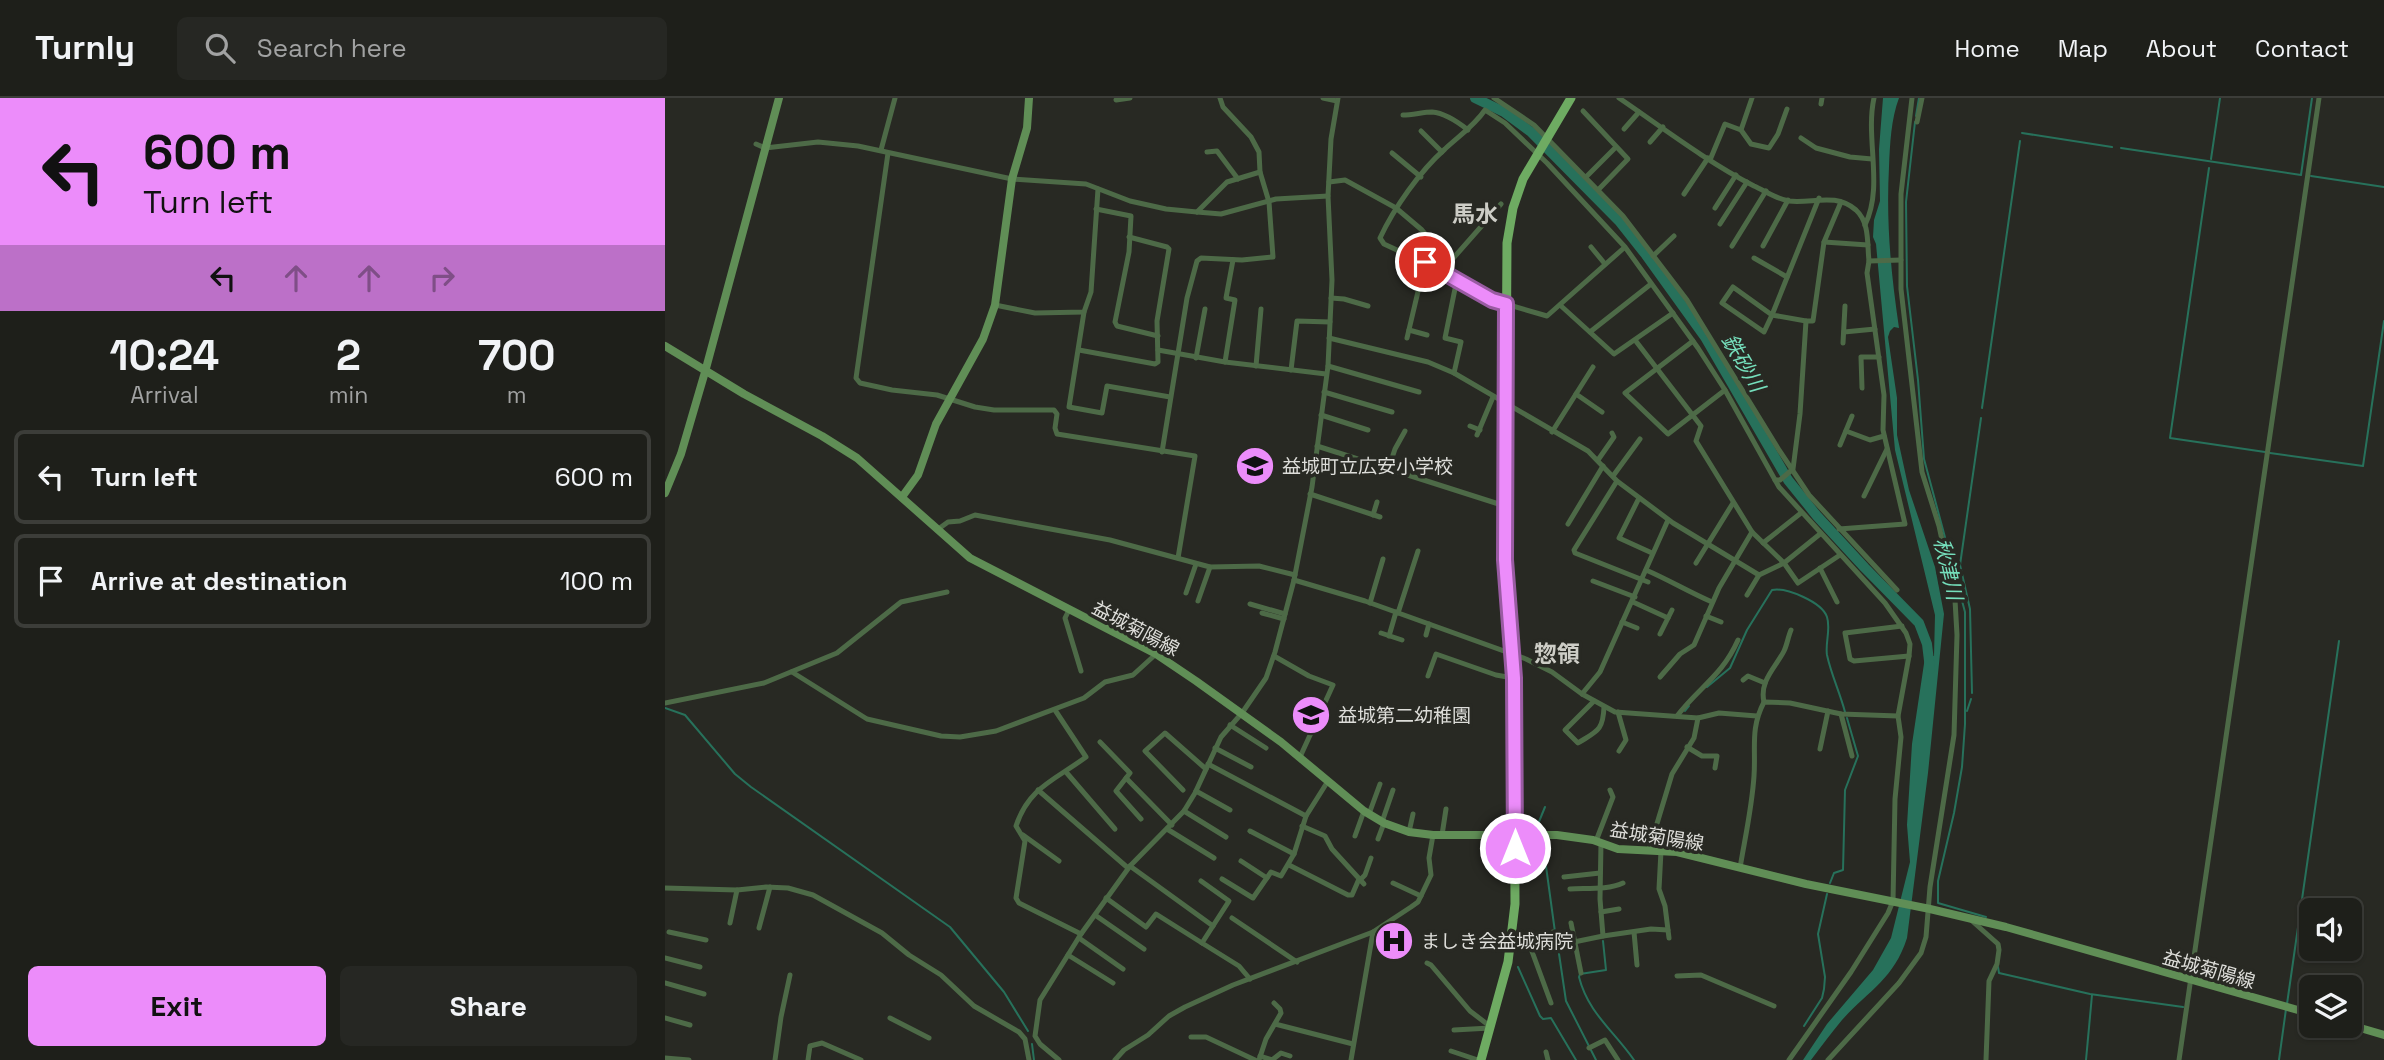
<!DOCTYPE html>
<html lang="en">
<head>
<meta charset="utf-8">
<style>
  body { margin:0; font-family:"Space Grotesk","Noto Sans JP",sans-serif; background:#262723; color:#f1f3f6; height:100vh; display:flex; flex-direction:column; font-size:26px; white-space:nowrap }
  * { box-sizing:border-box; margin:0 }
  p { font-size:23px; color:#a1a2a2 }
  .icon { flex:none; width:38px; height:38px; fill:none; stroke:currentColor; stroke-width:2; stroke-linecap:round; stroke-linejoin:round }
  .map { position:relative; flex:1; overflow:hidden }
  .side { display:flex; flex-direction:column; background:#1e1f1a; width:665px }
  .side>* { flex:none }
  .guide { background:#ec8cfa; color:#111; overflow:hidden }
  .controls { position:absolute; left:1634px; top:800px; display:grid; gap:14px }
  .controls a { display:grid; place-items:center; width:63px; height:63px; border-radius:10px; background:#1e1f1a; box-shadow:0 2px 5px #0004,0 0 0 2px #3c3d39; font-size:35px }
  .pin { position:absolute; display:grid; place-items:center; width:60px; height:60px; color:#fff; margin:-30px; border:4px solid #fff; border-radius:50%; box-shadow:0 2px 7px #0007 }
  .me { position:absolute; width:77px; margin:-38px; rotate:0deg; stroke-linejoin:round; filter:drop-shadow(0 0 5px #0008) }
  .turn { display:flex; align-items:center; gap:24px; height:147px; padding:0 28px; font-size:32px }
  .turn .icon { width:91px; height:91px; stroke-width:2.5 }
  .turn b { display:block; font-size:49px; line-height:60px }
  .lanes { display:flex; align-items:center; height:66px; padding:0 28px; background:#0003; justify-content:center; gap:35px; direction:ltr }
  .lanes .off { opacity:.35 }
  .eta { display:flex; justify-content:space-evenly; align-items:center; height:119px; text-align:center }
  .eta b { font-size:42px; font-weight:700; line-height:49px }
  .primary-button { display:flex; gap:14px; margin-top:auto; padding:14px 28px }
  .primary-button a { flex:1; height:80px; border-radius:10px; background:#ec8cfa; color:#111; font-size:28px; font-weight:700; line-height:80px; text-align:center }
  .primary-button a+a { background:#262723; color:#f1f3f6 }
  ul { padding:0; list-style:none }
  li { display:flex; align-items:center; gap:21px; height:94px; margin:0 14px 10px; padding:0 14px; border:4px solid #3c3d39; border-radius:10px }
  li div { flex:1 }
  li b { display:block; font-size:26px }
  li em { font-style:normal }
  header { display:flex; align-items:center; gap:42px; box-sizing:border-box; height:98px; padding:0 35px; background:#1e1f1a; border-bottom:2px solid #3c3d39 }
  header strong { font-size:33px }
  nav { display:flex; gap:38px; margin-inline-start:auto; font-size:24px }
  .search { width:490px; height:63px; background:#262723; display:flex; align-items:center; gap:18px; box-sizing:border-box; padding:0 24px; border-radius:10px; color:#a1a2a2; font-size:26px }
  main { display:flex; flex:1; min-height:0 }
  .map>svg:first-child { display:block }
  .water { fill:#27715b }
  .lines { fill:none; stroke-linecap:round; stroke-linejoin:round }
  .stream { stroke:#27715b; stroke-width:2 }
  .river { stroke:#27715b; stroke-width:10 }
  .street { stroke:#4d6a47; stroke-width:5 }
  .secondary { stroke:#608e56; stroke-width:8 }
  .primary { stroke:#6eab62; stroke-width:9 }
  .route-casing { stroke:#995ba2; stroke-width:18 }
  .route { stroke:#ec8cfa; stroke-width:12 }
  .labels { text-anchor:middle; stroke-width:7; stroke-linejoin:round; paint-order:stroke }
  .poi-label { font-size:19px; fill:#ddddd9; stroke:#282923; text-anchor:start }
  .street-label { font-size:19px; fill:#ddddd9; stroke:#282923 }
  .water-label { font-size:21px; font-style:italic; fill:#75dfbc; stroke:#282923 }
  .quarter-label { font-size:23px; font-weight:bold; fill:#cdcdc6; stroke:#282923 }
</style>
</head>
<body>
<header>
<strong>Turnly</strong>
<div class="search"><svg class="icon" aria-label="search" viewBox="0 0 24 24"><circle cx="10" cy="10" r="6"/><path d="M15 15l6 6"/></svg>Search here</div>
<nav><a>Home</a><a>Map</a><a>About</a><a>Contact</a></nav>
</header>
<main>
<section class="side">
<div class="guide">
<div class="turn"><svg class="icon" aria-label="left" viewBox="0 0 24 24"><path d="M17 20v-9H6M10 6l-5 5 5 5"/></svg><div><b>600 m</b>Turn left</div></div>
<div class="lanes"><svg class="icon" aria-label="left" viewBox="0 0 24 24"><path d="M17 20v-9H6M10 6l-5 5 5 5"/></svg><svg class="icon off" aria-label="ahead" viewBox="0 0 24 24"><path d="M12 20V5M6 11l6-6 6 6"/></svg><svg class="icon off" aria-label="ahead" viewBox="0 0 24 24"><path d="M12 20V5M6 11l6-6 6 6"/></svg><svg class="icon off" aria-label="right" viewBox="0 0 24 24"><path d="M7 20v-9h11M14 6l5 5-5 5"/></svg></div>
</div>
<div class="eta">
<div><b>10:24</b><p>Arrival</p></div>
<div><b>2</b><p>min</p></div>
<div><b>700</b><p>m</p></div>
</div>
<ul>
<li><svg class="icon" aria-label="left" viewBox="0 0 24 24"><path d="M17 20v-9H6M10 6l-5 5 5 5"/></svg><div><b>Turn left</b></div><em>600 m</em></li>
<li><svg class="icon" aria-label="arrive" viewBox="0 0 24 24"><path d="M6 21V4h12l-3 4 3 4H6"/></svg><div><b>Arrive at destination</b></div><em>100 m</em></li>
</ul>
<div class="primary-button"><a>Exit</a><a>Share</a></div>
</section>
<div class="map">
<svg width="1719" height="962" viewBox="0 0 1719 962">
  <rect width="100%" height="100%" fill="#282923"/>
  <path class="water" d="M1218 0H1234C1226 21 1225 46 1224 69 1221 126 1226 175 1234 230L1229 229 1225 233 1223 239 1232 300V337L1244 392 1270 469 1279 516 1263 675 1242 840C1229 881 1203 893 1177 922 1166 935 1156 949 1146 962H1138L1162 926 1208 872 1226 840 1245 764 1242 727 1247 646 1260 559 1269 558 1270 517 1230 352 1211 146 1208 139 1209 122 1215 103 1214 51Z"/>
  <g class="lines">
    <g class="stream">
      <polyline points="1251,18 1254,0"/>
      <polyline points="1250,24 1241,104 1242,188 1253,282 1259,361 1300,514 1300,626 1297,669 1289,715 1273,783 1273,805 1321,819"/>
      <polyline points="1357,35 1447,49"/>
      <polyline points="1456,50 1636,77 1647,0"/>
      <polyline points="1546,61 1555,0"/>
      <polyline points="1544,70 1505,340 1600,354"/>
      <polyline points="1646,78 1719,89"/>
      <polyline points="1317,310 1355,43"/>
      <polyline points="1605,355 1698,368 1719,223"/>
      <path d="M1042 589 1065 570 1082 532 1107 492C1121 489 1157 504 1162 519 1166 531 1160 545 1162 557 1166 576 1175 595 1180 614"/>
      <polyline points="1307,595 1305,511 1295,467 1316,320"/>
      <polyline points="0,610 20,617 70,676 86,689 285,829 339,894 363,933"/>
      <polyline points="1020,613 1024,608"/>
      <polyline points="1302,613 1306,601"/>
      <polyline points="875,734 873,726 880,709"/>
      <polyline points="877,739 890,834"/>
      <polyline points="1165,785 1169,775 1178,772 1180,692 1193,658 1182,620"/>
      <path d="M938 843 941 872 915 876 914 879C923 915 949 933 969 962"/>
      <polyline points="893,849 901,903 931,962"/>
      <polyline points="853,869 875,918 878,921 886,920 911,962"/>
      <polyline points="1333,869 1334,875 1425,896 1518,909"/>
      <polyline points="1622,906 1674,543"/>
      <polyline points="1139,928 1157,900 1159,891 1160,879 1153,836 1162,796"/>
      <polyline points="367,946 369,962"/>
      <polyline points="1421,962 1427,897"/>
      <polyline points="1614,962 1621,911"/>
    </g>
    <polyline class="river" points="810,0 839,14 866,34 954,123 981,157 1040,239 1123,382 1152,418 1200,470 1254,525 1262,546 1265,571"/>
    <g class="street">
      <polyline points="658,0 672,3"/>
      <polyline points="829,0 869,27 958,118 1022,202 1114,352 1144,397 1232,492"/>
      <path d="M954 0C998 30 1041 63 1089 88 1100 93 1112 101 1124 103 1147 106 1170 94 1191 112 1205 125 1202 146 1204 163L1236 162"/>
      <polyline points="451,2 465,0"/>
      <polyline points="1156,6 1157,0"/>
      <polyline points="918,13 963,61 933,92"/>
      <path d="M738 17C747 17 759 14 767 14 780 15 793 24 803 32"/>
      <polyline points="1252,24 1257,0"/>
      <polyline points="959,31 974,14"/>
      <polyline points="1076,32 1086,46 1104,50 1113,36 1122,11"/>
      <polyline points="756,33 777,54"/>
      <polyline points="1136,40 1151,50 1185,59 1207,61"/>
      <polyline points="985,44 998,29"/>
      <polyline points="91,46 100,50 153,44 193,48 347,81 421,86 465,103 501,111 532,114 556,116 611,101 663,98"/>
      <polyline points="216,52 230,0"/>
      <polyline points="542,54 552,53 573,81"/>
      <polyline points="223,55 191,280 195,285 227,292 272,297 310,309 329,312 389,312 392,316 390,330 392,336 530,358 513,460"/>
      <polyline points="727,55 756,79"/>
      <polyline points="1045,62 1060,26 1076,32 1087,0"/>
      <polyline points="921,79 951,49"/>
      <polyline points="664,84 680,82 731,110 757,132 767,144 789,159"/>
      <polyline points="1019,96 1043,60"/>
      <polyline points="1050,110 1071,77"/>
      <polyline points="431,111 466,118 464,154 450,224 452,228 493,238"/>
      <polyline points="532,114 562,84 595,74"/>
      <polyline points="1055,126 1082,84"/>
      <path d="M1200 127C1219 88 1200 41 1209 0"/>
      <polyline points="1159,144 1203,147"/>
      <polyline points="1067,148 1101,93"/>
      <polyline points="1098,148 1123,102"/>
      <polyline points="926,149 940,166"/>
      <path d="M960 149 882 218 827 202 777 173 719 146 715 140C729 110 755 73 780 51 794 38 809 28 820 12L840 25 882 65 960 149 1033 250 1060 292 1114 389 1220 505 1241 535 1245 546 1244 558 1233 618 1236 639 1230 701 1228 803 1223 815 1186 874 1124 962"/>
      <polyline points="988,158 1009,138"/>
      <polyline points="1089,160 1122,179"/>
      <polyline points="777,173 836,106"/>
      <polygon points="1068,189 1107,217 1099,234 1057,205"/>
      <polyline points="666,200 679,201 703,208"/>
      <polyline points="330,207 370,215 419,214 426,194 433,91"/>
      <polyline points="895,207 949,256 1008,215"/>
      <polyline points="419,214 404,309 437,315 442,288 505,299"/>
      <polyline points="1141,223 1107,217 1154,100"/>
      <polyline points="744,232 762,237"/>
      <polyline points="925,234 986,186"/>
      <polyline points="1179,234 1210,231"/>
      <polyline points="664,240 763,264 789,275 923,353 952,383 1008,425 1094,477"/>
      <polyline points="742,240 760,164"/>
      <polyline points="970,242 1036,328 1031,343 1087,434 1119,465 1133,485 1175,457"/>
      <polyline points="1028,243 960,295 1003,336 1060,292"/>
      <polyline points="1178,245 1180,208"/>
      <polyline points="414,252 490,266 493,264 492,223 504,151 502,149 464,139"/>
      <polyline points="493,252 560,264 661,276"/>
      <polyline points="531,260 540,211"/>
      <polyline points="560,264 570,202 561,200 568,162"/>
      <polyline points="591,268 596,211"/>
      <polyline points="663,268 754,294"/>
      <polyline points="626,272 632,223 665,224"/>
      <polyline points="789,275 796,244 780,240 792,181"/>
      <polyline points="1197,290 1196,259 1214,259"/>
      <polyline points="659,294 727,314"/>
      <polyline points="911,296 937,314"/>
      <polyline points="656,317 703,332"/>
      <polyline points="805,328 815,332"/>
      <polyline points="1181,333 1205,342 1219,338"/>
      <polyline points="887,334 928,269"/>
      <polyline points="812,337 828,299"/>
      <polyline points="1175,347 1187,318"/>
      <polyline points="652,348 840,408"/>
      <polyline points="497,354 522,200 532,163 536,160 577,162 608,159 604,104 595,74 594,54 586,39 558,9 555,0"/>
      <polyline points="933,362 949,339 947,335"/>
      <polyline points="620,366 649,369"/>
      <polyline points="723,372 730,351 740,333"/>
      <polyline points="948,378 975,341"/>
      <polyline points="1110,382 1115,382 1128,371 1135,316 1141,223 1148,223 1159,144 1176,104"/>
      <polyline points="952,383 909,452 910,455 983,484"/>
      <polyline points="645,396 715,419"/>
      <polyline points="1199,398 1222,351"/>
      <polyline points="974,400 954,440 987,455"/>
      <polyline points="708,417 712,404"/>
      <polyline points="903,426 938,368"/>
      <polyline points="1174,431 1240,426 1218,332 1219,297 1202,175 1204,163"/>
      <polyline points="272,432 283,424 295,423 310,417 445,442 545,469 594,468 630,477"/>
      <polyline points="1098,445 1136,415"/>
      <polyline points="1031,465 1068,405"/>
      <polyline points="1155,470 1172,504"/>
      <path d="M981 472C1004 482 1024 494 1047 504"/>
      <polyline points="629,482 700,503 861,561 887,574 917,596 950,614 1033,620 1054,615 1092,618"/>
      <polyline points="928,483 970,499"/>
      <polyline points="521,495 531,466"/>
      <polyline points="1082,497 1094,477 1119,465 1155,436"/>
      <polyline points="533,503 545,469"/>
      <polyline points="968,504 1003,520 1007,512"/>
      <polyline points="705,505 718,461"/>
      <polyline points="585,506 620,516"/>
      <polyline points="404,512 400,520 416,573"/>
      <polyline points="597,515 619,521"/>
      <polyline points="733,515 753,453"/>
      <polyline points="1041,518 1056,524"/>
      <polyline points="957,524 972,530"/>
      <polyline points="1237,528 1180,535 1185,561 1189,563 1244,558"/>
      <polyline points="716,535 737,542"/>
      <polyline points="995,536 1003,520"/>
      <polyline points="761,537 764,526"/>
      <polyline points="724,538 731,514"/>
      <polyline points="609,558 644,578 668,587 635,659"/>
      <polyline points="127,574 202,621 276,638 295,639 331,633 419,600 440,584 468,577 491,556"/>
      <polyline points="763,578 771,556 831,577 848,580"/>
      <polyline points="995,579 1015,556 1029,547 1054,490 1087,434"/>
      <polyline points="1078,582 1083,578 1100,585"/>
      <polyline points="917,596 935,574 1003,422"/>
      <path d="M929 603 900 632 913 645C932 633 938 633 939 609"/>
      <path d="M1099 604C1094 583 1111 569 1119 553 1122 547 1123 539 1126 532"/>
      <polyline points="0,605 99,585 172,555 236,504 282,494"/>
      <path d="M390 612 421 659C390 682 364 689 351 728L360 743 351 800 354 805 416 836"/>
      <polyline points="953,614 961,642 954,653"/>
      <polyline points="1176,616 1187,658"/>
      <path d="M1012 618C1035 588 1057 578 1073 542"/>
      <polyline points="565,627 601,650"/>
      <polyline points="435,644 465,675 451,693 476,721"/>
      <polyline points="1022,649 1037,658 1052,658 1050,670"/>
      <polyline points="550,650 586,669"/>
      <polyline points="1155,651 1163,613"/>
      <polyline points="543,666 641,718"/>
      <polyline points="401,674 450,731"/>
      <polyline points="461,680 507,727"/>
      <polyline points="373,692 463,770"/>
      <polyline points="518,692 480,653 500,635 541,671"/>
      <polyline points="531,693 565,712"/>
      <polyline points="519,713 561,739"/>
      <polyline points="704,716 715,686"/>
      <polyline points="717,724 728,692"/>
      <polyline points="637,728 660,738 667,751 699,786"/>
      <polyline points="502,731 549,760"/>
      <polyline points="585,733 629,756"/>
      <polyline points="744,734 748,716"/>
      <polyline points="358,737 394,763"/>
      <polyline points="777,737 781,711"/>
      <polyline points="690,738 699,713"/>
      <polyline points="713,741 719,725"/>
      <polyline points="931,743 948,699 945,692"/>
      <polyline points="936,745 935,801 938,838"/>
      <polyline points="984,752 1007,676 1029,640 1033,620"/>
      <polyline points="996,753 994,791 1000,808 1004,840"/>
      <polyline points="576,763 602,780"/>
      <polyline points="624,767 683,797 687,797 694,781"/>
      <polyline points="465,768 548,828"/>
      <path d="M1075 770C1080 740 1087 709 1089 678 1091 649 1085 631 1099 604L1125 605 1176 616 1233 618"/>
      <polyline points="899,779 935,775"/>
      <polyline points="557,781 588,800 606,774 616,778 629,756 641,718 663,683"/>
      <polyline points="695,782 700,777 706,760"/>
      <polyline points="536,783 564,803 537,845 574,868 585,881"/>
      <polyline points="728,785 756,798"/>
      <polyline points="0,790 72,792 101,789 123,790 148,797 217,835 244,857 276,877 309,908 354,934 360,941 364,962"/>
      <path d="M905 791C922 790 943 792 958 785"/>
      <polyline points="441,800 481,829 491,816 537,845"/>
      <polyline points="936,814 954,811"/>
      <polyline points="430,817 479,851"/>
      <polyline points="567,820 632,864"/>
      <polyline points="1306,822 1333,846 1334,852 1332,866 1324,883 1321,962"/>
      <polyline points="65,825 72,792"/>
      <polyline points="906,825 916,875"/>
      <polyline points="94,830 105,789"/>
      <polyline points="4,834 41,842"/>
      <polyline points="888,834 890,848"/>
      <polyline points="969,834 972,867"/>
      <polyline points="414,840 458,871"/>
      <polyline points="847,843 880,850 938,838 986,831 1003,832"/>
      <polyline points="865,848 886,905"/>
      <polyline points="403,857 448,885"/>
      <polyline points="0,860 35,869"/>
      <polyline points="762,865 766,867 805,913 826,929"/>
      <polyline points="1012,878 1036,877 1109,908"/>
      <polyline points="0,885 39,896"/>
      <polyline points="0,920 25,927"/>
      <polyline points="225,920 264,940"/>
      <polyline points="610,926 688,946"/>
      <polyline points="789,932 825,930"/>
      <polyline points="526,939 541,939 590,962"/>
      <polyline points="924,950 940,942 953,962"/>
      <polyline points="786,953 813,962"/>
      <polyline points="881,954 883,962"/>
      <polyline points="595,958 607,962 616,955 625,958"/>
      <polyline points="0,960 24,962"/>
      <polyline points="110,962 116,919 125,877"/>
      <polyline points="143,962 145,948 157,945 196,962"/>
      <polyline points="394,962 375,946 370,938 375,902 416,836 465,768 519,713 530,695 556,639 577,615 601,580 610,554 629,482 647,389 663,268 667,182 663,98 666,41 673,0"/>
      <polyline points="450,962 459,952 483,937 504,918 520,909 568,887 708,834 746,809 753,804 766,777 764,760 768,737"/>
      <polyline points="594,962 601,941 616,915 615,911 609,905"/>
      <polyline points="686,962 708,834"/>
      <polyline points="1163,962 1234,885 1256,855 1261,839 1265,789 1289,637 1292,537 1290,502 1274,428 1257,374 1236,191 1236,96 1247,0"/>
      <polyline points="1514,962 1654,0"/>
    </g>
    <g class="secondary">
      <polyline points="0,248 79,296 157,338 192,360 305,460 491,556 531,583 616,644 699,713 719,725 744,734 768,737 892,737 928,742 953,751 1012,754 1141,786 1265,811 1341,829 1647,916"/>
      <polyline points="0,395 16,356 40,274 114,0"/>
      <polyline points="237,399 253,377 271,326 318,241 330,207 347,81 362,30 364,0"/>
      <polyline points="1685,927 1719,937"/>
    </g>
    <polyline class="primary" points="816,962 843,864 850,806 849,580 840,462 842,145 848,110 858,81 906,0"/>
  </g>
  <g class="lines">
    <g class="route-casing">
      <polyline id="route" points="760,164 827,202 841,206 840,462 849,580 850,750"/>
    </g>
    <use href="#route" class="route"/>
  </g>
  <defs>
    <g id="school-disc" transform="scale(2.0125)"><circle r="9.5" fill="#ec8cfa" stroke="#282923"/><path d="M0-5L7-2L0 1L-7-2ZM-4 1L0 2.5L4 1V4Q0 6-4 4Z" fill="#111"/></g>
    <g id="hospital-disc" transform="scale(2.0125)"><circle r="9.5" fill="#ec8cfa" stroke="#282923"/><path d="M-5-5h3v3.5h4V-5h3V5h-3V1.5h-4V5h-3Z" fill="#111"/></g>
  </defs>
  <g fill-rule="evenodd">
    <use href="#school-disc" x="590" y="368"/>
    <use href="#school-disc" x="646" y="617"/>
    <use href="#hospital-disc" x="729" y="843"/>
  </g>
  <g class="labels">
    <g class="poi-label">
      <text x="617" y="375">益城町立広安小学校</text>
      <text x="673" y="624">益城第二幼稚園</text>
      <text x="756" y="850">ましき会益城病院</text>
    </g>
    <g class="street-label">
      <text transform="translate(471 530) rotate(28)" y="7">益城菊陽線</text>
      <text transform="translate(992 738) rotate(9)" y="7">益城菊陽線</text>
      <text transform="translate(1544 871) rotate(16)" y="7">益城菊陽線</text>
    </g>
    <g class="water-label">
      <text transform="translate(1078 265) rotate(60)" y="7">鉄砂川</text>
      <text transform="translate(1283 471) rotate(77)" y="7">秋津川</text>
    </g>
    <g class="quarter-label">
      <text x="810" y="124">馬水</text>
      <text x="892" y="564">惣領</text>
    </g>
  </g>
</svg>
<div class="controls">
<a><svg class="icon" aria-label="sound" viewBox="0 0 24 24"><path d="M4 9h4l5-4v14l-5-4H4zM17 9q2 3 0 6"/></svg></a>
<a><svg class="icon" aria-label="layers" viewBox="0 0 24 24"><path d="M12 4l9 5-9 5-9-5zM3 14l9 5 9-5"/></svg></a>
</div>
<div class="pin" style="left:760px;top:164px;background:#d93025"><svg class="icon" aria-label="arrive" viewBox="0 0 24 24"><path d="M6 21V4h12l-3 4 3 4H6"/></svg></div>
<svg class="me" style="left:850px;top:750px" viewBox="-20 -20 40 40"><circle r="17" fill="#ec8cfa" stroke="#fff" stroke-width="3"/><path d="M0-11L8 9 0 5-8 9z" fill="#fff"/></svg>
</div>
</main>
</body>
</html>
